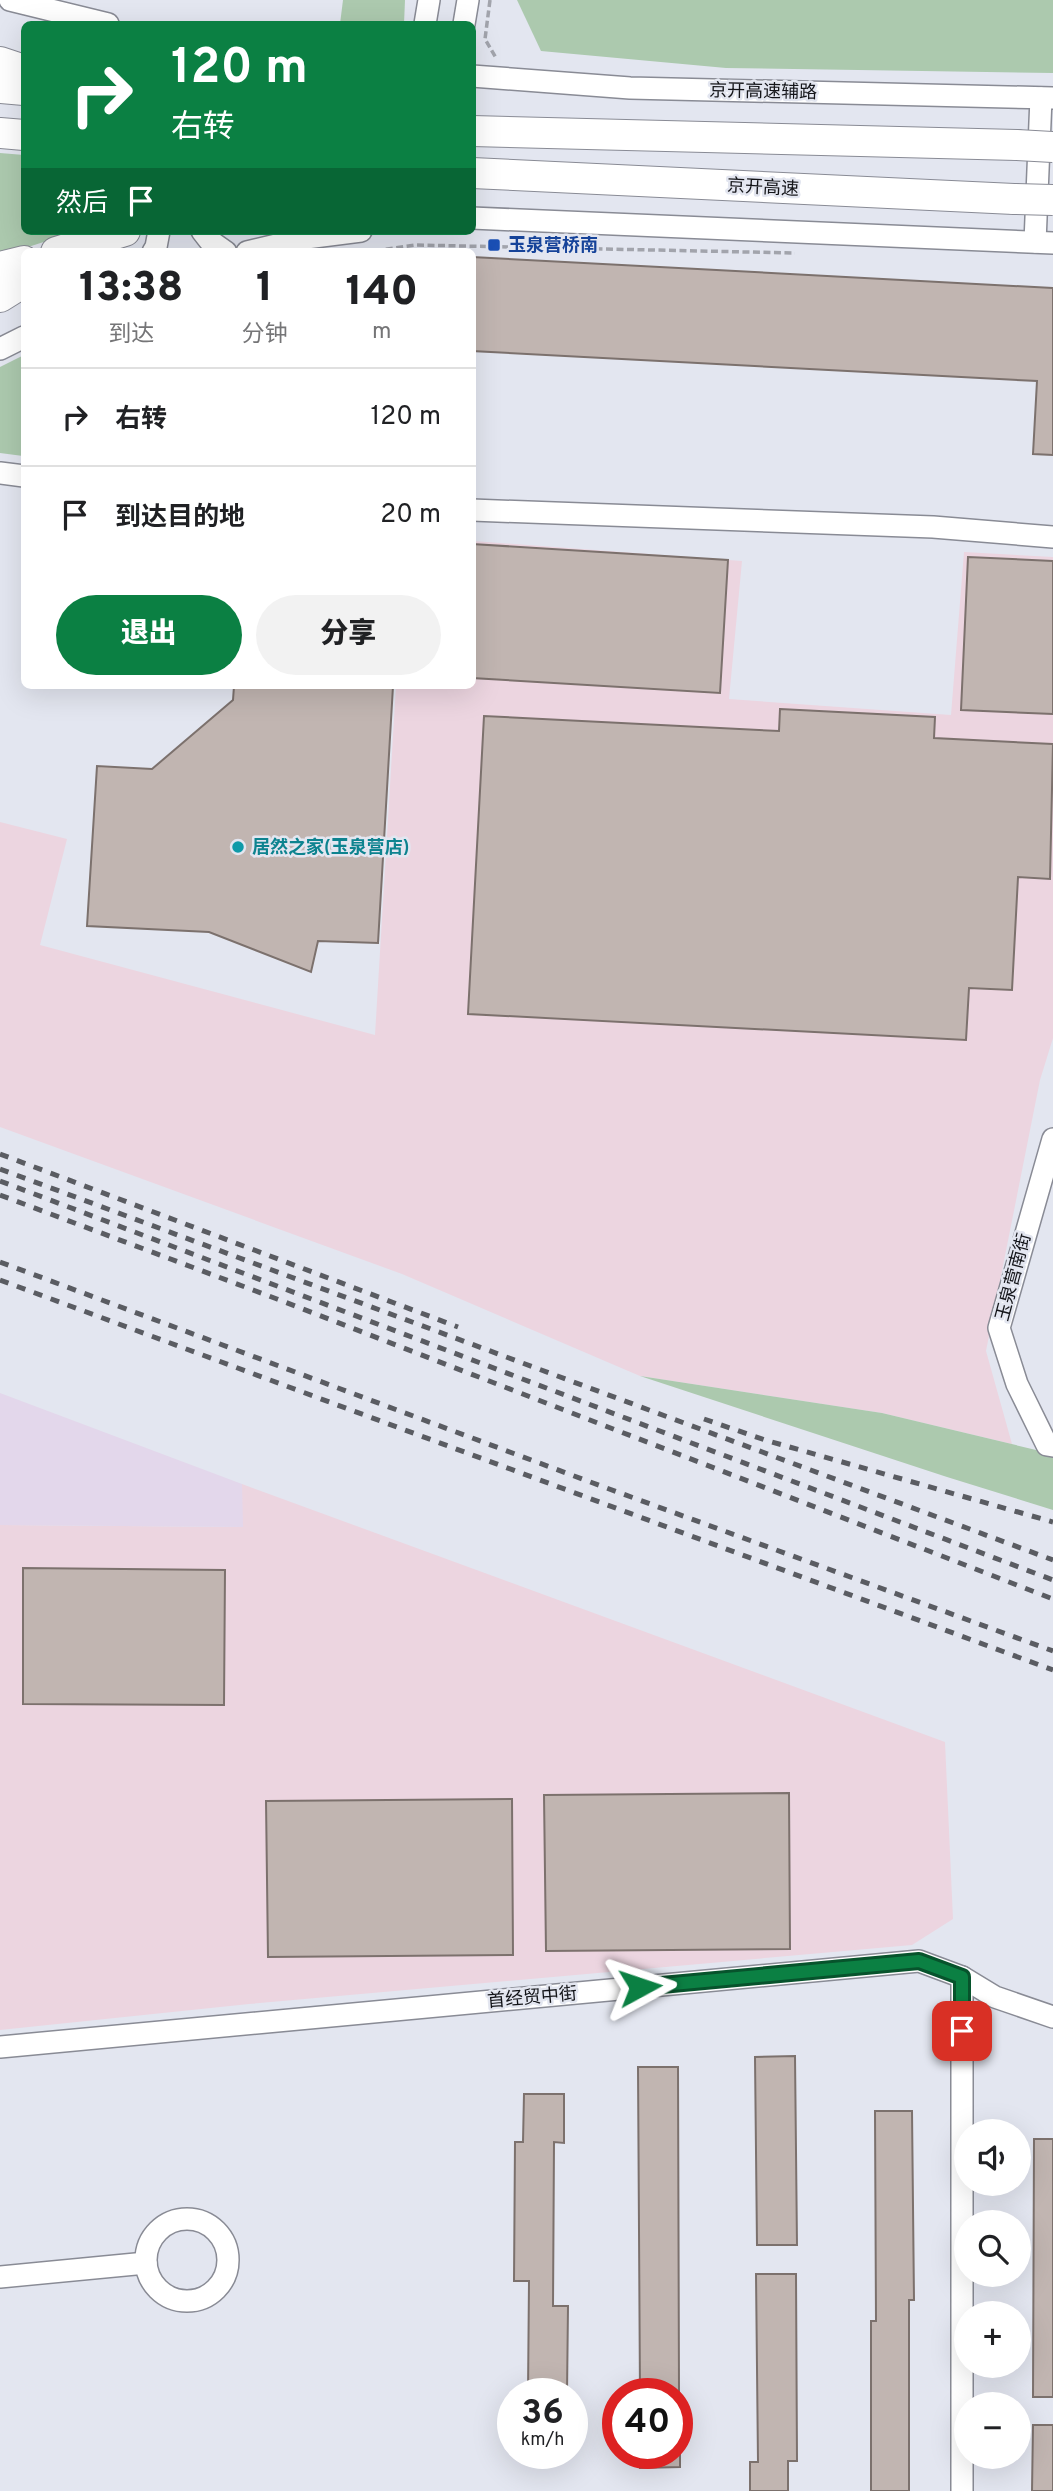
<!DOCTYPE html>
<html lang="zh">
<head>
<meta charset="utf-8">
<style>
  body { margin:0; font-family:Overpass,"Noto Sans SC",sans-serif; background:#f2f2f2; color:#202124; height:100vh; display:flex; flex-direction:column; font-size:26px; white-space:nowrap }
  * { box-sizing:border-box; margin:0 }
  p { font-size:23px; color:#757577 }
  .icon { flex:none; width:38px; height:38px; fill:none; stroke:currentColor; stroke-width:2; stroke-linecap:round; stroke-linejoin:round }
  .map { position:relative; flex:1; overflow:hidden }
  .side { position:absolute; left:21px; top:248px; width:455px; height:441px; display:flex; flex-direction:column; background:#fff; border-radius:10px; box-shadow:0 7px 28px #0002 }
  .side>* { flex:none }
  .banner { position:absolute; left:21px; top:21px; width:455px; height:214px; border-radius:10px; box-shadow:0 7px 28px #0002; background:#0b8043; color:#fff; overflow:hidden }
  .tools { position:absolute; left:954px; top:2119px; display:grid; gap:14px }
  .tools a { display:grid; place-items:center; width:77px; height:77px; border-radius:50%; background:#fff; box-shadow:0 7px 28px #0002; font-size:35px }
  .speed { position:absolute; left:497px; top:2378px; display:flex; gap:14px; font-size:35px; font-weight:700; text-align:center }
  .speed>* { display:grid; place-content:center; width:91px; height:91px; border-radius:50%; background:#fff; box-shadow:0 7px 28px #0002; line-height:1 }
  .speed small { font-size:18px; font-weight:400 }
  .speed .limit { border:10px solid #d22; background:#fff; color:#111 }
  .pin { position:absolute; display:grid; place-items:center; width:60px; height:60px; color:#fff; margin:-30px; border-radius:14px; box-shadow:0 4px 10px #0006 }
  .me { position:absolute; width:77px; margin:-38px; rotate:85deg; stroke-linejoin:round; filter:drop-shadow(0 0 5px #0008) }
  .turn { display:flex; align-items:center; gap:24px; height:147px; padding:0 35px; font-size:32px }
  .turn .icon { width:91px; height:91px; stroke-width:2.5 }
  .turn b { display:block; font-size:49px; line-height:60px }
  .then { display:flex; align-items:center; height:66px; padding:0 35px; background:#0003; gap:14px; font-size:26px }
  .eta { display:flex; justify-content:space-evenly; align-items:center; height:119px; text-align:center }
  .eta b { font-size:42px; font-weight:800; line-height:49px }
  .action { display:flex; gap:14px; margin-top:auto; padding:14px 35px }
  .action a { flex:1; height:80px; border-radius:42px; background:#0b8043; color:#fff; font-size:28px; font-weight:800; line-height:80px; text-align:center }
  .action a+a { background:#f2f2f2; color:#202124 }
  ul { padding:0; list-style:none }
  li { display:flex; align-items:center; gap:21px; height:98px; padding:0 35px; border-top:2px solid #e0e0e0 }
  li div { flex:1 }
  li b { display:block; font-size:26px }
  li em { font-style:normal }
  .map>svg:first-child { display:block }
  .commercial { fill:#ecd5e0 }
  .industrial { fill:#e3d7eb }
  .green { fill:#acc9ae }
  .building { fill:#c1b5b1; stroke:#7c716d; stroke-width:2 }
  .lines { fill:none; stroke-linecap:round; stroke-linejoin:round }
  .minor-casing { stroke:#898b95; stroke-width:24 }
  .highway-casing { stroke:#898b95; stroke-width:32 }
  .path { stroke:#a2a4ac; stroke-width:3.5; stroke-dasharray:7 3.5; stroke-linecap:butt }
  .minor { stroke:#fff; stroke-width:21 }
  .highway { stroke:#fff; stroke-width:30 }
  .rail { stroke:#5a5c62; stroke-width:5; stroke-dasharray:9 9; stroke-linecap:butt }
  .highway-bridge-casing { stroke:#898b95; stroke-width:32; stroke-linecap:butt }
  .highway-bridge { stroke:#fff; stroke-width:30 }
  .route-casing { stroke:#07532c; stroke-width:18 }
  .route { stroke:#0b8043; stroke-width:12 }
  .transit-dot { fill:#1a4fb4; stroke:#e3e6f0; stroke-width:2.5 }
  .culture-dot { fill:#0f9aa8; stroke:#e3e6f0; stroke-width:2.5 }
  .labels { text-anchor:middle; stroke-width:5; stroke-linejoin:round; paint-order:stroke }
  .street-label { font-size:18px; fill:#131418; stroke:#e3e6f0 }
  .transit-label { font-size:18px; font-weight:bold; fill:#164399; stroke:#e3e6f0; text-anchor:start }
  .culture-label { font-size:18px; font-weight:bold; fill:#0d838f; stroke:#e3e6f0; text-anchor:start }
</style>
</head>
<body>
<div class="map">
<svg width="1053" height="2491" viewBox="0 0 1053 2491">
  <rect width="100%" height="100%" fill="#e3e6f0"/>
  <g class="commercial">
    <polygon points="473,541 742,561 729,699 951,715 964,552 1053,557 1053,1038 1040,1080 986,1351 1012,1444 882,1413 640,1376 402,1274 0,1127 0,822 67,839 40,945 375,1035 396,686 472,686"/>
    <polygon points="242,1484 945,1742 953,1919 912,1945 249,2004 0,2030 0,1525 242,1527"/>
  </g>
  <polygon class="industrial" points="0,1393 242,1484 243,1527 0,1525"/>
  <g class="green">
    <polygon points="343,0 405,0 404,24 340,24"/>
    <polygon points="517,0 1053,0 1053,73 726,68 541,51"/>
    <polygon points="0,153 24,155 24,231 78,231 0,256"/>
    <polygon points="24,355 24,453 23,456 0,453 0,367"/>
    <polygon points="640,1376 882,1413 1053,1454 1053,1510 947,1477"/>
  </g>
  <g class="building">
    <polygon points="472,257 1053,288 1053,455 1033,454 1037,381 472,351"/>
    <polygon points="472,544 728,560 720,693 472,678"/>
    <polygon points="968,557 1053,561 1053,714 961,710"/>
    <polygon points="234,686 393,686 378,943 318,941 311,972 209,932 87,926 97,766 152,769 233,700"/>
    <polygon points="780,709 935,717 934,738 1053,744 1050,879 1018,877 1012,990 969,988 966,1040 468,1014 484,716 779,731"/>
    <polygon points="23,1568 225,1570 224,1705 23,1704"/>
    <polygon points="789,1793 790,1949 546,1951 544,1795"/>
    <polygon points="512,1799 513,1955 268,1957 266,1801"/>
    <polygon points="795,2056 797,2245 757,2245 755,2057"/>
    <polygon points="638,2067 678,2067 679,2394 640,2394"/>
    <polygon points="524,2094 564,2094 564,2143 554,2142 553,2306 568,2306 567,2394 528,2394 529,2281 514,2281 515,2142 523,2142"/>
    <polygon points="875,2111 912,2111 914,2300 909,2300 909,2491 871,2491 871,2321 876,2321"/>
    <polygon points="1034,2139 1053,2139 1053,2397 1033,2397"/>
    <polygon points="756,2274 796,2274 797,2461 788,2461 788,2491 750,2491 750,2462 758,2462"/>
    <polygon points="1033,2425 1053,2425 1053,2491 1032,2491"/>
    <polygon points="640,2454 680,2454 680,2467 640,2468"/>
  </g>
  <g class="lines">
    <g class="minor-casing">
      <g id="minor">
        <polyline points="10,0 108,24"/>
        <polyline points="425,24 429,0"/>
        <polyline points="464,24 468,0"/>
        <polyline points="472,76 630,88 1053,98"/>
        <polyline points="472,218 1053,243"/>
        <polyline points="202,231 209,240 226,252"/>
        <polyline points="1035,242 1041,98"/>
        <polyline points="153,252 156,247 159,231"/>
        <polyline points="247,252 306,238 361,231"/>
        <polyline points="0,349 24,337"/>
        <polyline points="0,473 24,476"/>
        <polyline points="472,510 933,527 1053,537"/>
        <polyline points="1053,1139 999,1328 1017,1384 1047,1445 1053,1446"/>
        <polyline points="962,1977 962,2491"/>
        <polyline points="0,2047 919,1961 962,1977 995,1997 1053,2017"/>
        <circle cx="187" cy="2260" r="41"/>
        <polyline points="0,2277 146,2263"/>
      </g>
    </g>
    <g class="highway-casing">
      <g id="highway">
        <polyline points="0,62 24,70"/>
        <polyline points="0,88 24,90"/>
        <polyline points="472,131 1017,145"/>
        <polyline points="0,133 24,135"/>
        <polyline points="472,173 1014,199"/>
        <polyline points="56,252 125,231"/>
        <polyline points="0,267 24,261"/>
        <polyline points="0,297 24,282"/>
      </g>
    </g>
    <g class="path">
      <polyline points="490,0 485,39 496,58"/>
      <polyline points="365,252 416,245 795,253"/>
    </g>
    <use href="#minor" class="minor"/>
    <use href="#highway" class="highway"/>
    <g class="rail">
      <polyline points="0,1154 458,1327"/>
      <polyline points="0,1169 1053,1560"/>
      <polyline points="0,1181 1053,1580"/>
      <polyline points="0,1195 277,1299 1053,1599"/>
      <polyline points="0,1262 601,1486 1053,1651"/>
      <polyline points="0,1280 1053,1670"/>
      <polyline points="704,1419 765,1440 1053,1522"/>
    </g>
    <g class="highway-bridge-casing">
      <g id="highway-bridge">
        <polyline points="1017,145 1053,147"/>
        <polyline points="1014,199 1053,200"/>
      </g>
    </g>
    <use href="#highway-bridge" class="highway-bridge"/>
  </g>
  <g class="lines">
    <g class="route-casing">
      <polyline id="route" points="640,1987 919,1961 962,1977 962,2031"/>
    </g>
    <use href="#route" class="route"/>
  </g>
  <rect class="transit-dot" x="487" y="238" width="14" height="14" rx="3.5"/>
  <circle class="culture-dot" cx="238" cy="847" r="7"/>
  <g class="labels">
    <g class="street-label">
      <text transform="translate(763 91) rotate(1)" y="6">京开高速辅路</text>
      <text transform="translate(763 187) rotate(3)" y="6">京开高速</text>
      <text transform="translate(1013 1277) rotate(-75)" y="6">玉泉营南街</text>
      <text transform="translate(532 1997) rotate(-5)" y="6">首经贸中街</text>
    </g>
    <g class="transit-label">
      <text x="508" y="251">玉泉营桥南</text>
    </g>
    <g class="culture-label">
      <text x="252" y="853">居然之家(玉泉营店)</text>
    </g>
  </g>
</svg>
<div class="tools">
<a><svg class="icon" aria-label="sound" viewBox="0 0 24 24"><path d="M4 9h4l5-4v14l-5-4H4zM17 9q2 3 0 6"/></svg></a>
<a><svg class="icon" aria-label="search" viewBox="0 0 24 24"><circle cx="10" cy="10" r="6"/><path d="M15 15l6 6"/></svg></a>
<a>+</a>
<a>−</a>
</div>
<div class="speed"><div>36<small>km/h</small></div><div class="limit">40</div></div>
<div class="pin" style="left:962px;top:2031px;background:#d93025"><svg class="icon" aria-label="arrive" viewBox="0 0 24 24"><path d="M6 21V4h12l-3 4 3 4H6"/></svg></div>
<svg class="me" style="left:640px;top:1987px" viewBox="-20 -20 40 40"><path d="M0-17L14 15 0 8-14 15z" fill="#0b8043" stroke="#fff" stroke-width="4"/></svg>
<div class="banner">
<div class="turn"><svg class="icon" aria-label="right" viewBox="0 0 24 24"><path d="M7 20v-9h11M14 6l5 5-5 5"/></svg><div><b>120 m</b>右转</div></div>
<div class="then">然后<svg class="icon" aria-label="arrive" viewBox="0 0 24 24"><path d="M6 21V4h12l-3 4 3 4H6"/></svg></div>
</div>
<section class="side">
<div class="eta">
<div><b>13:38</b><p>到达</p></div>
<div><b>1</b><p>分钟</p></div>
<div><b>140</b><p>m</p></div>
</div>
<ul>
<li><svg class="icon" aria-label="right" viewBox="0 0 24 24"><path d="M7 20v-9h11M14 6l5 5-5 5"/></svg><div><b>右转</b></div><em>120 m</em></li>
<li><svg class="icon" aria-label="arrive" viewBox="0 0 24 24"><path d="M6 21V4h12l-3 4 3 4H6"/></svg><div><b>到达目的地</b></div><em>20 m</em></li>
</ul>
<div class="action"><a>退出</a><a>分享</a></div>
</section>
</div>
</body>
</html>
